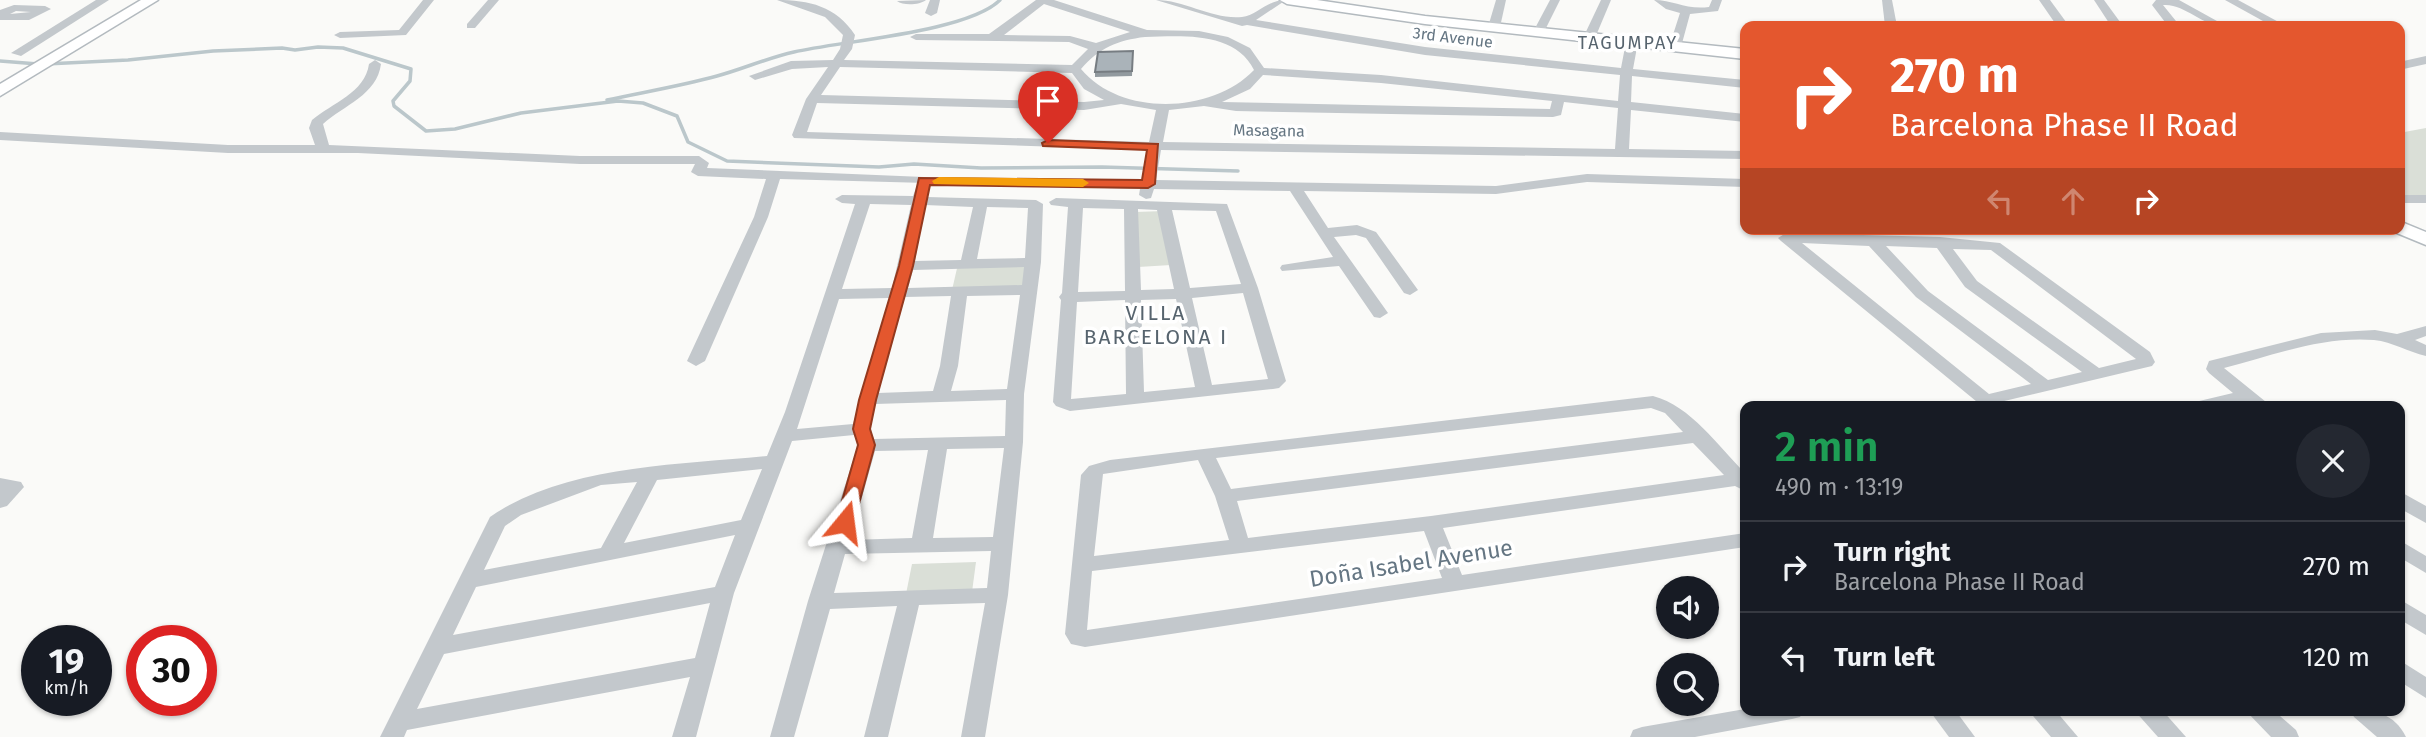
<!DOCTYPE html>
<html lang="en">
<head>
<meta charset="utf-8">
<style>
  body { margin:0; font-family:"Fira Sans",sans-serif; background:#242831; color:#f1f3f6; height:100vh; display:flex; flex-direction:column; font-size:26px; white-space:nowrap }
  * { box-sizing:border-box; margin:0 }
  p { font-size:23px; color:#9ea1a6 }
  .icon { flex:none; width:38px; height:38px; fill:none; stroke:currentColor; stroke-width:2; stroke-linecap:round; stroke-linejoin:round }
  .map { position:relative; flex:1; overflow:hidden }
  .details { position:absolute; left:1740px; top:401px; width:665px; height:315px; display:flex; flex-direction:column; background:#171b24; border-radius:14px; box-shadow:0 2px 5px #0004 }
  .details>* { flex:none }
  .hud { position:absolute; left:1740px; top:21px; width:665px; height:214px; border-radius:14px; box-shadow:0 2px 5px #0004; background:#e4572e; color:#fff; overflow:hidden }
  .tools { position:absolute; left:1656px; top:576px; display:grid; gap:14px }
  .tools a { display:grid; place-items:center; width:63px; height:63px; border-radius:50%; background:#171b24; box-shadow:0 2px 5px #0004; font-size:35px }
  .speed { position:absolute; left:21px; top:625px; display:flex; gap:14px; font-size:35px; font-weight:700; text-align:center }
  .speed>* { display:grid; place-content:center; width:91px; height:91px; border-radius:50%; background:#171b24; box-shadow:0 2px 5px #0004; line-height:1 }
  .speed small { font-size:18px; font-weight:400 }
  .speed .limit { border:10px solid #d22; background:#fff; color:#111 }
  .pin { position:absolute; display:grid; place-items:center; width:60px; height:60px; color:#fff; margin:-72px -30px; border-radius:50% 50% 50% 0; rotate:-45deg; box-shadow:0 0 7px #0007 }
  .pin .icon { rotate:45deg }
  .me { position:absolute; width:77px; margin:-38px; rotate:16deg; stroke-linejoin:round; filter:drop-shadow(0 0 5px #0008) }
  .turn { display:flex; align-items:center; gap:24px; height:147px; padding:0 35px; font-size:32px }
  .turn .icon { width:91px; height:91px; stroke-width:2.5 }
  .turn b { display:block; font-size:49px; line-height:60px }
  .lanes { display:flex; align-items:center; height:66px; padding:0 35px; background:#0003; justify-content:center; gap:35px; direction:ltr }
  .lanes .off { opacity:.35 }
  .round { display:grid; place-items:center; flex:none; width:74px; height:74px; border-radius:37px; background:#242831 }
  .headline { display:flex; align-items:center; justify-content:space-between; height:119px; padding:0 35px }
  h1 { font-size:42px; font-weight:600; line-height:52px; color:#1e9e55 }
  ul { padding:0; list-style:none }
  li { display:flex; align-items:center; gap:21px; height:91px; padding:0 35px; border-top:2px solid #363941 }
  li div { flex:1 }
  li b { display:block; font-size:26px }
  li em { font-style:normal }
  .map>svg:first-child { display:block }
  .green { fill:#dadfd7 }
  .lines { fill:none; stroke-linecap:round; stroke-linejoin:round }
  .stream { stroke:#bbc7cb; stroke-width:3.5 }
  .secondary-casing { stroke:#b3babf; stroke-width:3 }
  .street { fill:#c3c8cc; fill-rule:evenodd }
  .secondary { fill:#fff; fill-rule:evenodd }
  .wall { fill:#929a9f }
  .building { fill:#aab3b9; stroke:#777d82; stroke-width:2 }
  .route { fill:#e4572e; stroke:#94391e; stroke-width:2 }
  .slow { fill:#f59e0b }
  .labels { text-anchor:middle; stroke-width:7; stroke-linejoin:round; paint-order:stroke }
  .far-street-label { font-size:16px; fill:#657683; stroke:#fff }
  .far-neighbourhood-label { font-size:18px; letter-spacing:2px; fill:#57646e; stroke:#fff }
  .neighbourhood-label { font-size:21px; letter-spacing:2px; fill:#57646e; stroke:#fff }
  .near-street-label { font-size:23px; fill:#657683; stroke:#fff }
</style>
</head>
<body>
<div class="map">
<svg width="2426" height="737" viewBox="0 0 2426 737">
  <rect width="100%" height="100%" fill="#fafaf8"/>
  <g class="green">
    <polygon points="2426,128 2426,195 2399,195 2399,133"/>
    <polygon points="1164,211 1171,265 1138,267 1135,212"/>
    <polygon points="1030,263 1026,289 952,290 958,264"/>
    <polygon points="976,562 972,592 906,594 912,564"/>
  </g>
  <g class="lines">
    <g class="stream">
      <polyline points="0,61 38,64"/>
      <polyline points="46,64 128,60 213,51 282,48 295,50 318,47 343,48 411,69 410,81 393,101 394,106 426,131 455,129 521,113 618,101 643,103 677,116 688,142 727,161 879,167 914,164 981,168 1102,167 1238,171"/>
      <path d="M607 100C644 92 681 86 717 76 743 69 767 58 794 52 841 41 968 32 1000 0"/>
    </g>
    <g class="secondary-casing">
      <g id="secondary">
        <polygon points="141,0 158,0 0,96 0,84"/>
        <polygon points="1280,0 1317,0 1425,16 1745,49 1745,59 1425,24 1287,4"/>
        <polygon points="2399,221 2426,232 2426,245 2392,231 2391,229 2399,229"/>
      </g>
    </g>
    <g class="street">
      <polygon points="96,0 109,0 21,56 11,53"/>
      <polygon points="423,0 434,0 406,35 340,38 334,35 340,32 399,30"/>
      <polygon points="488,0 499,0 475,28 467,28 467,24"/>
      <path d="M777 0C809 0 836 6 855 35L852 49 844 60 1072 65 1088 49 1069 42 916 40 910 37 916 34H989L1036 0H1054L1147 30 1199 31 1228 37 1250 48 1264 68 1381 75 1618 101 1620 75 1425 55 1247 25 1242 26 1156 0C1185 0 1213 20 1242 17 1257 16 1266 0 1286 0L1256 20 1425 47 1621 68 1626 42 1632 39 1638 42 1633 69 1745 80V88L1632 76 1631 102 1745 114V122L1631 110 1629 149 1745 151V159L1161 150 1156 180 1496 186 1587 174 1745 179V187L1587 182 1496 194 1304 191 1328 228 1357 225 1376 232 1418 290 1410 295 1404 293 1366 238 1356 235 1334 237 1388 313 1380 318 1374 317 1339 266 1282 271 1280 268 1282 265 1333 257 1290 191 1154 189 1151 198 1146 199 1139 195 1140 189 780 179 768 217 705 361 696 366 687 361 754 217 766 179 698 176 691 172 695 164H580L358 153H228L0 140V132L228 145H315L309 128 312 120C332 103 365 93 369 64L375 60 381 64C377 95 344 105 323 124L329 145 580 156H699L709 163 707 168 924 177 1142 180 1148 150 794 138 792 135 806 99 828 67 792 69 755 80 749 76 791 61 833 60 840 49 843 35 825 17ZM1044 4 1130 32 1096 43 1070 36 1004 35ZM1145 37C1182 36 1235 31 1254 70 1212 114 1121 117 1081 69 1099 48 1118 40 1145 37ZM840 67 1072 73 1084 89 1104 100 1084 102 821 95ZM1263 75 1381 83 1552 101 1550 109 1222 102 1250 89ZM1564 102 1618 108 1615 149 1163 142 1169 110 1204 106 1236 111 1553 117 1561 115ZM817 103 1084 110 1121 104 1156 110 1149 142 807 132Z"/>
      <path d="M926 0C920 5 903 6 897 1Z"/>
      <polygon points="930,0 940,0 937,13 931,16 925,13"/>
      <polygon points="1496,0 1506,0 1500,27 1494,30 1488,27"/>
      <polygon points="1550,0 1560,0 1543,34 1535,34 1533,32"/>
      <polygon points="1601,0 1611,0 1595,38 1585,40 1583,38"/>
      <path d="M1654 0C1674 0 1686 10 1709 7L1712 0H1722L1718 11 1690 14 1681 47 1675 51 1669 47 1680 13 1666 9Z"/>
      <polygon points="1882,0 1892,0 1897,26 1885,26"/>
      <polygon points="2039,0 2050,0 2069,26 2057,26"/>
      <polygon points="2094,0 2104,0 2123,26 2111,26"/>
      <path d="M2156 0H2179L2226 26C2202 27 2185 3 2163 5L2180 26H2168L2152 5Z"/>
      <polygon points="2225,0 2238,0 2286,26 2272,26"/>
      <path d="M14 5 45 6 51 9 29 20H0V10ZM16 11 31 12 10 14Z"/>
      <polygon points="2426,56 2426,64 2399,70 2399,62"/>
      <path d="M921 187 928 191 927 197 1036 200 1043 204 1041 262 1024 394 1023 442 1008 595 985 737H961L985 603 919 605 888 737H864L897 606 830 609 794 737H770L808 601 858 445 854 435 792 441 734 593 696 737H672L690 677 407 730 404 737H380L490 517C565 465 678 465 767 456L785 412 855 204 842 203 835 199 842 195 913 196 916 188ZM870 204 911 205 892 288 842 289ZM925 205 973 207 961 260 915 261ZM987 207 1028 208 1025 258 977 259ZM1024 267 1022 285 908 288 913 270ZM1020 295 1007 389 951 391 958 366 967 296ZM951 296 940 366 933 391 878 393 905 297ZM889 298 853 424 797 429 839 299ZM1006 400 1005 436 874 439 870 429 875 404ZM1004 448 993 537 933 538 947 449ZM928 450 912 538 850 540 875 451ZM762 469 741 520 624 543 657 480ZM637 482 601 548 484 570 505 526 521 515 601 485ZM735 535 715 587 453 635 476 587ZM991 551 987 588 834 593 845 554ZM710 603 695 658 417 709 444 654Z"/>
      <rect x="2399" y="195" width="27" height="8"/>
      <path d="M1056 198 1227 204 1258 288 1286 381 1279 388 1273 389 1070 411 1056 406 1053 402 1061 300 1059 297 1062 293 1068 207 1051 205 1049 202ZM1083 208 1124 209 1125 291 1078 292ZM1138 209 1157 210 1174 289 1141 290ZM1172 210 1216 211 1241 284 1190 288ZM1243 293 1268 379 1212 385 1192 298ZM1176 299 1195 387 1144 392 1141 300ZM1125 300 1126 394 1071 399 1077 302Z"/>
      <path d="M1786 233 1940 237 2000 243 2150 352 2155 362 2152 366 2000 402 2003 406H1982L1781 241 1778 238ZM1802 243 1869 246 1916 297 2031 384 1989 394ZM1886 246 1937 248 1965 287 2082 372 2048 380 1928 291ZM1953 249 1991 250 2136 359 2099 368 1977 281Z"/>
      <path d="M2426 326V336L2415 340 2426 345V356C2408 352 2393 342 2374 340 2323 336 2273 355 2224 368L2271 406H2250L2243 401 2223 406H2192L2195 402 2233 393 2209 373 2206 369 2209 361 2321 333 2375 330 2397 334Z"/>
      <path d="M1653 396C1691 406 1718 446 1745 473V491L1735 486 1443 528 1462 575 1745 533V547L1085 647 1071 644 1065 634 1081 475 1089 466 1110 460ZM1651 408 1665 413 1683 432 1231 489 1216 458ZM1693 443 1724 475 1431 516 1248 538 1237 501ZM1198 460 1215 496 1229 540 1094 556 1103 474ZM1424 531 1442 578 1087 630 1092 571Z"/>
      <polygon points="0,478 21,482 24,487 7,506 0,508"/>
      <polygon points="2399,491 2426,506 2426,523 2399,508"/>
      <polygon points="2399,540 2426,556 2426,573 2399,557"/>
      <polygon points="2399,599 2426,615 2426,635 2399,619"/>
      <polygon points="2399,660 2426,677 2426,698 2399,681"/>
      <polygon points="1745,709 1804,710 1800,717 1792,719 1695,737 1630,737 1633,730 1642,727"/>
      <polygon points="1929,710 1955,710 1975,737 1949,737"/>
      <polygon points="2028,710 2055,710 2078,737 2051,737"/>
      <polygon points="2134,710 2162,710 2186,737 2158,737"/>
      <polygon points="2245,710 2273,710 2296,730 2299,737 2271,737"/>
      <path d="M2350 710C2375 710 2394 713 2406 737H2377L2354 717Z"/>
    </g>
    <use href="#secondary" class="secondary"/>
  </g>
  <polygon class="wall" points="1133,51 1132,76 1095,77 1095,72"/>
  <polygon class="building" points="1133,51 1132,71 1095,72 1098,52"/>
  <polygon class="route" points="1048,140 1158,144 1155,184 1148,188 930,185 913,266 876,400 870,429 875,445 854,522 852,526 839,526 836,522 858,445 853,429 859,400 899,266 919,178 1142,180 1147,150 1043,146 1042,143"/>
  <polygon class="slow" points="939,177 1083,179 1089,183 1083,187 934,184 932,181"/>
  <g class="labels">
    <g class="far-street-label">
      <text transform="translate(1453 37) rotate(7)" y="6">3rd Avenue</text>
      <text transform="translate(1269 130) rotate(1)" y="6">Masagana</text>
    </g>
    <g class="far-neighbourhood-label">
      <text x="1628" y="49">TAGUMPAY</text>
    </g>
    <g class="neighbourhood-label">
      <text x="1156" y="320">VILLA<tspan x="1156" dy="24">BARCELONA I</tspan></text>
    </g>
    <g class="near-street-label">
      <text transform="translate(1411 563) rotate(-9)" y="8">Doña Isabel Avenue</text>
    </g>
  </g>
</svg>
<div class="tools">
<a><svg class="icon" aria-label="sound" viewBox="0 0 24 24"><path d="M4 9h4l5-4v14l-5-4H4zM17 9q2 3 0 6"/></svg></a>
<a><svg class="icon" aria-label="search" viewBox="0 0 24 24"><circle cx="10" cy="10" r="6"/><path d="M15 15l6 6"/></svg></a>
</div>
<div class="speed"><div>19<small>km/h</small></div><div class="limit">30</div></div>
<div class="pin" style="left:1048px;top:143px;background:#d93025"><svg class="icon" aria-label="arrive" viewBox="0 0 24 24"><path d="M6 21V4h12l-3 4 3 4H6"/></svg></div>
<svg class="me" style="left:845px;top:522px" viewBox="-20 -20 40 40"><path d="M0-17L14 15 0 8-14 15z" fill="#e4572e" stroke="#fff" stroke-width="4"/></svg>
<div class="hud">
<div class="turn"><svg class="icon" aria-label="right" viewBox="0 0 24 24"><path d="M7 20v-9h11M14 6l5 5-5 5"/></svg><div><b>270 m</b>Barcelona Phase II Road</div></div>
<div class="lanes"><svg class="icon off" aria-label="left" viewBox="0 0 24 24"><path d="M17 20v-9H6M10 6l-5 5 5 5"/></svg><svg class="icon off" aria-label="ahead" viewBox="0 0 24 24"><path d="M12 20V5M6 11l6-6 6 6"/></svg><svg class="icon" aria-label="right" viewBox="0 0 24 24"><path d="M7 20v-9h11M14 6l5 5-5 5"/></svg></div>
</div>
<section class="details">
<div class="headline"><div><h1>2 min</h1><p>490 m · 13:19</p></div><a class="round"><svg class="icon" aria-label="close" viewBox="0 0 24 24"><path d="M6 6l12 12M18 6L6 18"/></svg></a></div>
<ul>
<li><svg class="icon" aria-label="right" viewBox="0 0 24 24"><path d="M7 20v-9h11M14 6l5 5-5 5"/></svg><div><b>Turn right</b><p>Barcelona Phase II Road</p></div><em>270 m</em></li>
<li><svg class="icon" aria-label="left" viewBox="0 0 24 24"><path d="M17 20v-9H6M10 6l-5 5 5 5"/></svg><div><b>Turn left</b></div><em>120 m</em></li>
</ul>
</section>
</div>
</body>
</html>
